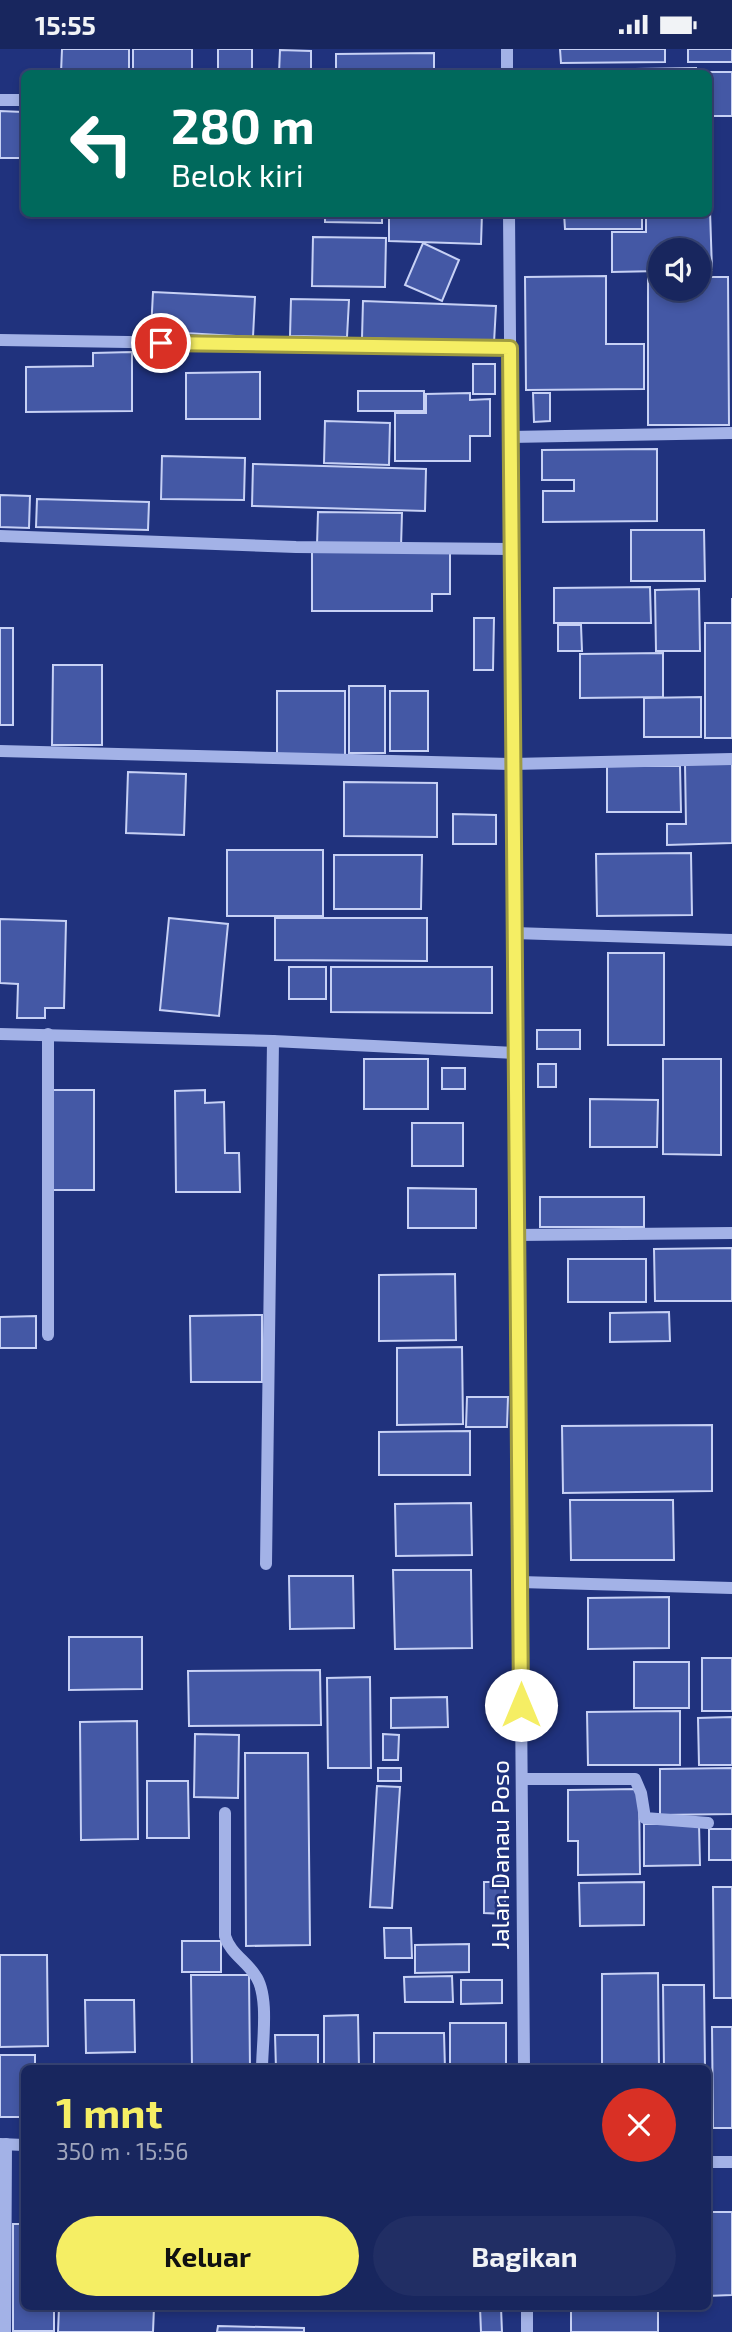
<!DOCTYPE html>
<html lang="id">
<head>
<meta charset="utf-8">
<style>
  body { margin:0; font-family:"Exo 2",sans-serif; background:#212e64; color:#f1f3f6; height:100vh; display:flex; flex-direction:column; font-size:26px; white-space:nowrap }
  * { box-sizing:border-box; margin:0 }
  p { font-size:23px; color:#9fa5bc }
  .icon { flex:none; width:38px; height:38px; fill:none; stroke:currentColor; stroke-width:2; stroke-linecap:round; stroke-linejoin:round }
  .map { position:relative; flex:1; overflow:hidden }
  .side { position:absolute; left:21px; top:2016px; width:690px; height:245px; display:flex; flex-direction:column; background:#18265e; border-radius:10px; box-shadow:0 4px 10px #0003,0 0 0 2px #364373 }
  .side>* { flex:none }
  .hud { position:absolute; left:21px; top:21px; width:691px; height:147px; border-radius:10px; box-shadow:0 4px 10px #0003,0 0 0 2px #364373; background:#00695c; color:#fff; overflow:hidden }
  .buttons { position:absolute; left:648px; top:189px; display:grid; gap:14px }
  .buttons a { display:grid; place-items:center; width:63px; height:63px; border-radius:50%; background:#18265e; box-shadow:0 4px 10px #0003,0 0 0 2px #364373; font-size:35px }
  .pin { position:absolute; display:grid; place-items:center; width:60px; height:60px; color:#fff; margin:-30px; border:4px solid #fff; border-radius:50%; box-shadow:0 2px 7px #0007 }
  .me { position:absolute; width:77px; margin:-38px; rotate:0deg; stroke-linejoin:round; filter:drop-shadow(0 0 5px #0008) }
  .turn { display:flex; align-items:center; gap:24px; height:147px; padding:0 35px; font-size:32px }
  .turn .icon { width:91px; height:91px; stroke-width:2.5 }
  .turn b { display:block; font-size:49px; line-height:60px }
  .round { display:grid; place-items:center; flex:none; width:74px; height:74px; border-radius:37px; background:#212e64 }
  .headline { display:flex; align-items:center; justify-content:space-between; height:119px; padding:0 35px }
  h1 { font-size:42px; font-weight:700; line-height:52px; color:#f5ee64 }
  .cta { display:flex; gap:14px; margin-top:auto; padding:14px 35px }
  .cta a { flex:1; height:80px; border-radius:42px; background:#f5ee64; color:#111; font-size:28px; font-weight:700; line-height:80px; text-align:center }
  .cta a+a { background:#212e64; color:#f1f3f6 }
  .status { display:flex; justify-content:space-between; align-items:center; height:49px; padding:0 35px; background:#18265e; direction:ltr }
  .status svg { height:19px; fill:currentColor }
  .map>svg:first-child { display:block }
  .building { fill:#4458a5; stroke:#c7d1f5; stroke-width:2 }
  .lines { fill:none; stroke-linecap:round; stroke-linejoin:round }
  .minor { stroke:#a3b2e7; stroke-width:12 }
  .route-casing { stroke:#9f9b41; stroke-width:18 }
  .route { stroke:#f5ee64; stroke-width:12 }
  .labels { text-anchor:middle; stroke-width:5; stroke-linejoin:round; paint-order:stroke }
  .street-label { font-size:24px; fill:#fff; stroke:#20327d }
</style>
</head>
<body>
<div class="status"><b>15:55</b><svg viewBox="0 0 49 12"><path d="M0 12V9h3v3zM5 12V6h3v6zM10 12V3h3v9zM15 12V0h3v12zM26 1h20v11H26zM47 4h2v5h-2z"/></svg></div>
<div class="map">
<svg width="732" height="2283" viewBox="0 0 732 2283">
  <rect width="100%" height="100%" fill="#20327d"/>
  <g class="building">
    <polygon points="62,0 129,0 129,24 61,24"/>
    <rect x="133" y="0" width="59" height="24"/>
    <rect x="218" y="0" width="34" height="24"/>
    <polygon points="560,0 665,0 665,13 561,14"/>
    <rect x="688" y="0" width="44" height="13"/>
    <polygon points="280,1 311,2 311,24 279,24"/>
    <polygon points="434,4 434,24 336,24 336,5"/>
    <polygon points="696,19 696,24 574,24 574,21"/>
    <polygon points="701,23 732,23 732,67 709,67 709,24 701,24"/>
    <polygon points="0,62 23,63 22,109 0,109"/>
    <polygon points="709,132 712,221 698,222 698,201 660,201 660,222 612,223 612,183 646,183 646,169 652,169 652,164 709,164"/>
    <polygon points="325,164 382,164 382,174 325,173"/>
    <polygon points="389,164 482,164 481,195 389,192"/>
    <polygon points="564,164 642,164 642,180 565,180"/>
    <polygon points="313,188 386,189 385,238 312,237"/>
    <polygon points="423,194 459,211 442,252 405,236"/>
    <polygon points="606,227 606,295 644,295 644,340 526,341 525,228"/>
    <polygon points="660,228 660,240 698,240 698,228 728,228 729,376 648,376 648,229"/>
    <polygon points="153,243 255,248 253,288 151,282"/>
    <polygon points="291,250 349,251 347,288 290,287"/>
    <polygon points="363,252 496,257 494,294 362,289"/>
    <polygon points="132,303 132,362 26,363 26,318 93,317 93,304"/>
    <rect x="473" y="315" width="22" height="30"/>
    <polygon points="260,323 260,370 186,370 186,324"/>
    <rect x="358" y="342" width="66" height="20"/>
    <polygon points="470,344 470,351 490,350 490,387 470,387 470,412 395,412 395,364 426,364 426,345"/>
    <polygon points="533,344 550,344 550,372 534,373"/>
    <polygon points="325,372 390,374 389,416 324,414"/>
    <polygon points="657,400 657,472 543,473 543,442 574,442 574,431 542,431 542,401"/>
    <polygon points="162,407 245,409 244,451 161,450"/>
    <polygon points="253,415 426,420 425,462 252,457"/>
    <polygon points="0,446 30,447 29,479 0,478"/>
    <polygon points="37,450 149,453 148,481 36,478"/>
    <polygon points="318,463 402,464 401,498 317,496"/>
    <polygon points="631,481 704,481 705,532 631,532"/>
    <polygon points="312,501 450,501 450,545 432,545 432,562 312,562"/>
    <polygon points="650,538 651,574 554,574 554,539"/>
    <polygon points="699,540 700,602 656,602 655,541"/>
    <polygon points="732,549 732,689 705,689 705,574 732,574"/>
    <polygon points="474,569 494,569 493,621 474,621"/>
    <polygon points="558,576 581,576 582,602 558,602"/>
    <rect x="0" y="579" width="13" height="97"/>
    <polygon points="663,604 663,648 580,649 580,605"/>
    <polygon points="53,616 102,616 102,696 52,696"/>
    <rect x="349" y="637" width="36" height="67"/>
    <rect x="277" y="642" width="68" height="64"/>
    <rect x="390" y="642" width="38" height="60"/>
    <polygon points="701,648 701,688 644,688 644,649"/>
    <polygon points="732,714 732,794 667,796 667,775 686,775 685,715"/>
    <polygon points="607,717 680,717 681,763 607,763"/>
    <polygon points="128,723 186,725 184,786 126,784"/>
    <polygon points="344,733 437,734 437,788 344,787"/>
    <polygon points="453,765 496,766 496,795 453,795"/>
    <rect x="227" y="801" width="96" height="66"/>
    <polygon points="691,804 692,866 597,867 596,805"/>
    <polygon points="334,806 422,806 421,860 334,860"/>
    <polygon points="169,869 228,875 219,967 160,961"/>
    <polygon points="275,869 427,869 427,912 275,911"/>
    <polygon points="0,870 66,872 64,959 45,959 45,969 17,969 18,935 0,934"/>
    <rect x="608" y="904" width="56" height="92"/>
    <rect x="289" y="918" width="37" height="32"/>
    <polygon points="331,918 492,918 492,964 331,963"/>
    <rect x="537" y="981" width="43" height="19"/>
    <rect x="364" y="1010" width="64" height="50"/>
    <polygon points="663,1010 721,1010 721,1106 663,1105"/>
    <rect x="538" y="1015" width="18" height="23"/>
    <rect x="442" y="1019" width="23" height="21"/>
    <polygon points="49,1041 94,1041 94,1141 50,1141"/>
    <polygon points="205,1041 205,1054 224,1053 225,1104 239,1104 240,1143 176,1143 175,1042"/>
    <polygon points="590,1050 658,1051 657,1098 590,1098"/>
    <rect x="412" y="1074" width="51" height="43"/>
    <polygon points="408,1139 476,1140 476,1179 408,1179"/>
    <rect x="540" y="1148" width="104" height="30"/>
    <polygon points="732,1199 732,1252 655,1252 654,1200"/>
    <rect x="568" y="1210" width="78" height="43"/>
    <polygon points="455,1225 456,1291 379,1292 379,1226"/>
    <polygon points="669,1263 670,1292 610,1293 610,1264"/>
    <polygon points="262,1266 262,1333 191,1333 190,1267"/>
    <polygon points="36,1267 36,1299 0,1299 0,1268"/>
    <polygon points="462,1298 463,1375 397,1376 397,1299"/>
    <polygon points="467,1348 508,1348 507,1378 466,1378"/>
    <polygon points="712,1376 712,1442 563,1444 562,1377"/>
    <polygon points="470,1382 470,1426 379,1426 379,1383"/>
    <polygon points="570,1451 673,1451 674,1511 571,1511"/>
    <polygon points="471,1454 472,1506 396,1507 395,1455"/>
    <polygon points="393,1521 471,1521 472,1599 395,1600"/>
    <polygon points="289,1527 353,1527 354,1579 290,1580"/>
    <polygon points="669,1548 669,1599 588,1600 588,1549"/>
    <polygon points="69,1588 142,1588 142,1640 69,1641"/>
    <rect x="702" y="1609" width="30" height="53"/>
    <rect x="634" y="1613" width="55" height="46"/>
    <polygon points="320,1621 321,1676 189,1677 188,1622"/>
    <polygon points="370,1628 371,1719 328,1719 327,1629"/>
    <polygon points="447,1648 448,1678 391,1679 391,1649"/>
    <polygon points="680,1662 680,1716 588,1716 587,1663"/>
    <polygon points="732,1668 732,1716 699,1716 698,1669"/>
    <polygon points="137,1672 138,1790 81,1791 80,1673"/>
    <polygon points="195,1685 239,1686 238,1749 194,1748"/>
    <polygon points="383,1685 399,1686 398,1711 383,1711"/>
    <polygon points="245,1704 308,1704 310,1896 246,1897"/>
    <rect x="378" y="1719" width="23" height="13"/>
    <polygon points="732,1719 732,1765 660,1766 660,1720"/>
    <polygon points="147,1732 188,1732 189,1789 147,1789"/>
    <polygon points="377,1737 400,1738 392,1859 370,1858"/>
    <polygon points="639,1740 640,1825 578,1826 578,1792 568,1792 568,1741"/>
    <polygon points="644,1775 699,1775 700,1816 644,1817"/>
    <rect x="709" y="1780" width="23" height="31"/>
    <polygon points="484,1833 505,1833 505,1865 484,1864"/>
    <polygon points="644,1833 644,1876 580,1877 579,1834"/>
    <polygon points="713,1838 732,1838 732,1949 714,1949"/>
    <polygon points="384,1879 411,1879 412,1909 385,1909"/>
    <rect x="182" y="1892" width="39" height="31"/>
    <polygon points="469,1895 469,1923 415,1924 415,1896"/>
    <polygon points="0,1906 47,1906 48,1997 0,1998"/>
    <polygon points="658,1924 659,2020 602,2020 602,1925"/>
    <polygon points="191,1926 249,1926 250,2020 192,2020"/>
    <polygon points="452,1927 453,1953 405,1953 404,1928"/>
    <polygon points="461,1931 502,1931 502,1954 461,1955"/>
    <polygon points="663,1936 704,1936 705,2020 664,2020"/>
    <polygon points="85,1951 134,1951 135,2003 86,2004"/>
    <polygon points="358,1966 359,2020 324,2020 324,1967"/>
    <rect x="450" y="1974" width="56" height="46"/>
    <polygon points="712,1978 732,1978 732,2079 713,2079"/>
    <polygon points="374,1984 444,1984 445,2020 374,2020"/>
    <polygon points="275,1986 318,1986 318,2020 276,2020"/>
    <polygon points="0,2006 35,2006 35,2020 24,2020 24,2068 0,2068"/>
    <polygon points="707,2163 732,2163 732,2246 707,2247"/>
    <polygon points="13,2175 24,2175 24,2258 54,2258 54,2282 13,2282"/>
    <polygon points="59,2258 154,2258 153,2283 58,2283"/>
    <polygon points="480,2258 501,2258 502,2283 481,2283"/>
    <rect x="571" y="2258" width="87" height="25"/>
    <polygon points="218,2277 304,2279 304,2283 217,2283"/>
  </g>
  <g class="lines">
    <g class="minor">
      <polyline points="507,0 507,24"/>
      <polyline points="0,51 24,51"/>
      <polyline points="509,164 524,2020"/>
      <polyline points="0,291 510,299"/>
      <polyline points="510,388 732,384"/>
      <polyline points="0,487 296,498 511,500"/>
      <polyline points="0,702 513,715 732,710"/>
      <polyline points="514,884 732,891"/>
      <polyline points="0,985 273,992 515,1004"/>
      <polyline points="48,985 48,1286"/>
      <polyline points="517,1186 732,1184"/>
      <polyline points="266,1515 273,992"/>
      <polyline points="520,1533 732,1539"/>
      <polyline points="522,1730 635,1730 641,1744 645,1769 708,1774"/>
      <path d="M225 1764V1887C230 1904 246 1912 255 1926 270 1946 262 1995 262 2020"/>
      <polyline points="0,2095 24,2096"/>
      <polyline points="707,2113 732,2113"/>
      <polyline points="527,2258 527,2283"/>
      <polyline points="5,2283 6,2095"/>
    </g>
  </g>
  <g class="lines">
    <g class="route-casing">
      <polyline id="route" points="161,294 510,299 521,1656"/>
    </g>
    <use href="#route" class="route"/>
  </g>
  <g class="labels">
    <g class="street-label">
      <text transform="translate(501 1806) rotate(-90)" y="8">Jalan Danau Poso</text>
    </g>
  </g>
</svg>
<div class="buttons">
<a><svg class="icon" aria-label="sound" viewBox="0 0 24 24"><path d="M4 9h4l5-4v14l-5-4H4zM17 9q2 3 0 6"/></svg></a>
</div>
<div class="pin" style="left:161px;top:294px;background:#d93025"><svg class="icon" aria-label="arrive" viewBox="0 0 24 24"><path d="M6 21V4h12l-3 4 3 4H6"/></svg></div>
<svg class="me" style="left:521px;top:1656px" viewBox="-20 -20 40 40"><circle r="19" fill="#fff"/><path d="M0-13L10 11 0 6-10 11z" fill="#f5ee64"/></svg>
<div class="hud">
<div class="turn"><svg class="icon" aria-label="left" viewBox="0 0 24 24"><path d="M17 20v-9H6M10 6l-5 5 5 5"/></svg><div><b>280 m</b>Belok kiri</div></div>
</div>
<section class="side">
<div class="headline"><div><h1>1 mnt</h1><p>350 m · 15:56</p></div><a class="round" style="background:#d93025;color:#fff"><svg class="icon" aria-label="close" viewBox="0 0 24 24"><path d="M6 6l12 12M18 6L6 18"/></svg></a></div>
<div class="cta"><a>Keluar</a><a>Bagikan</a></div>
</section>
</div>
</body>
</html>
